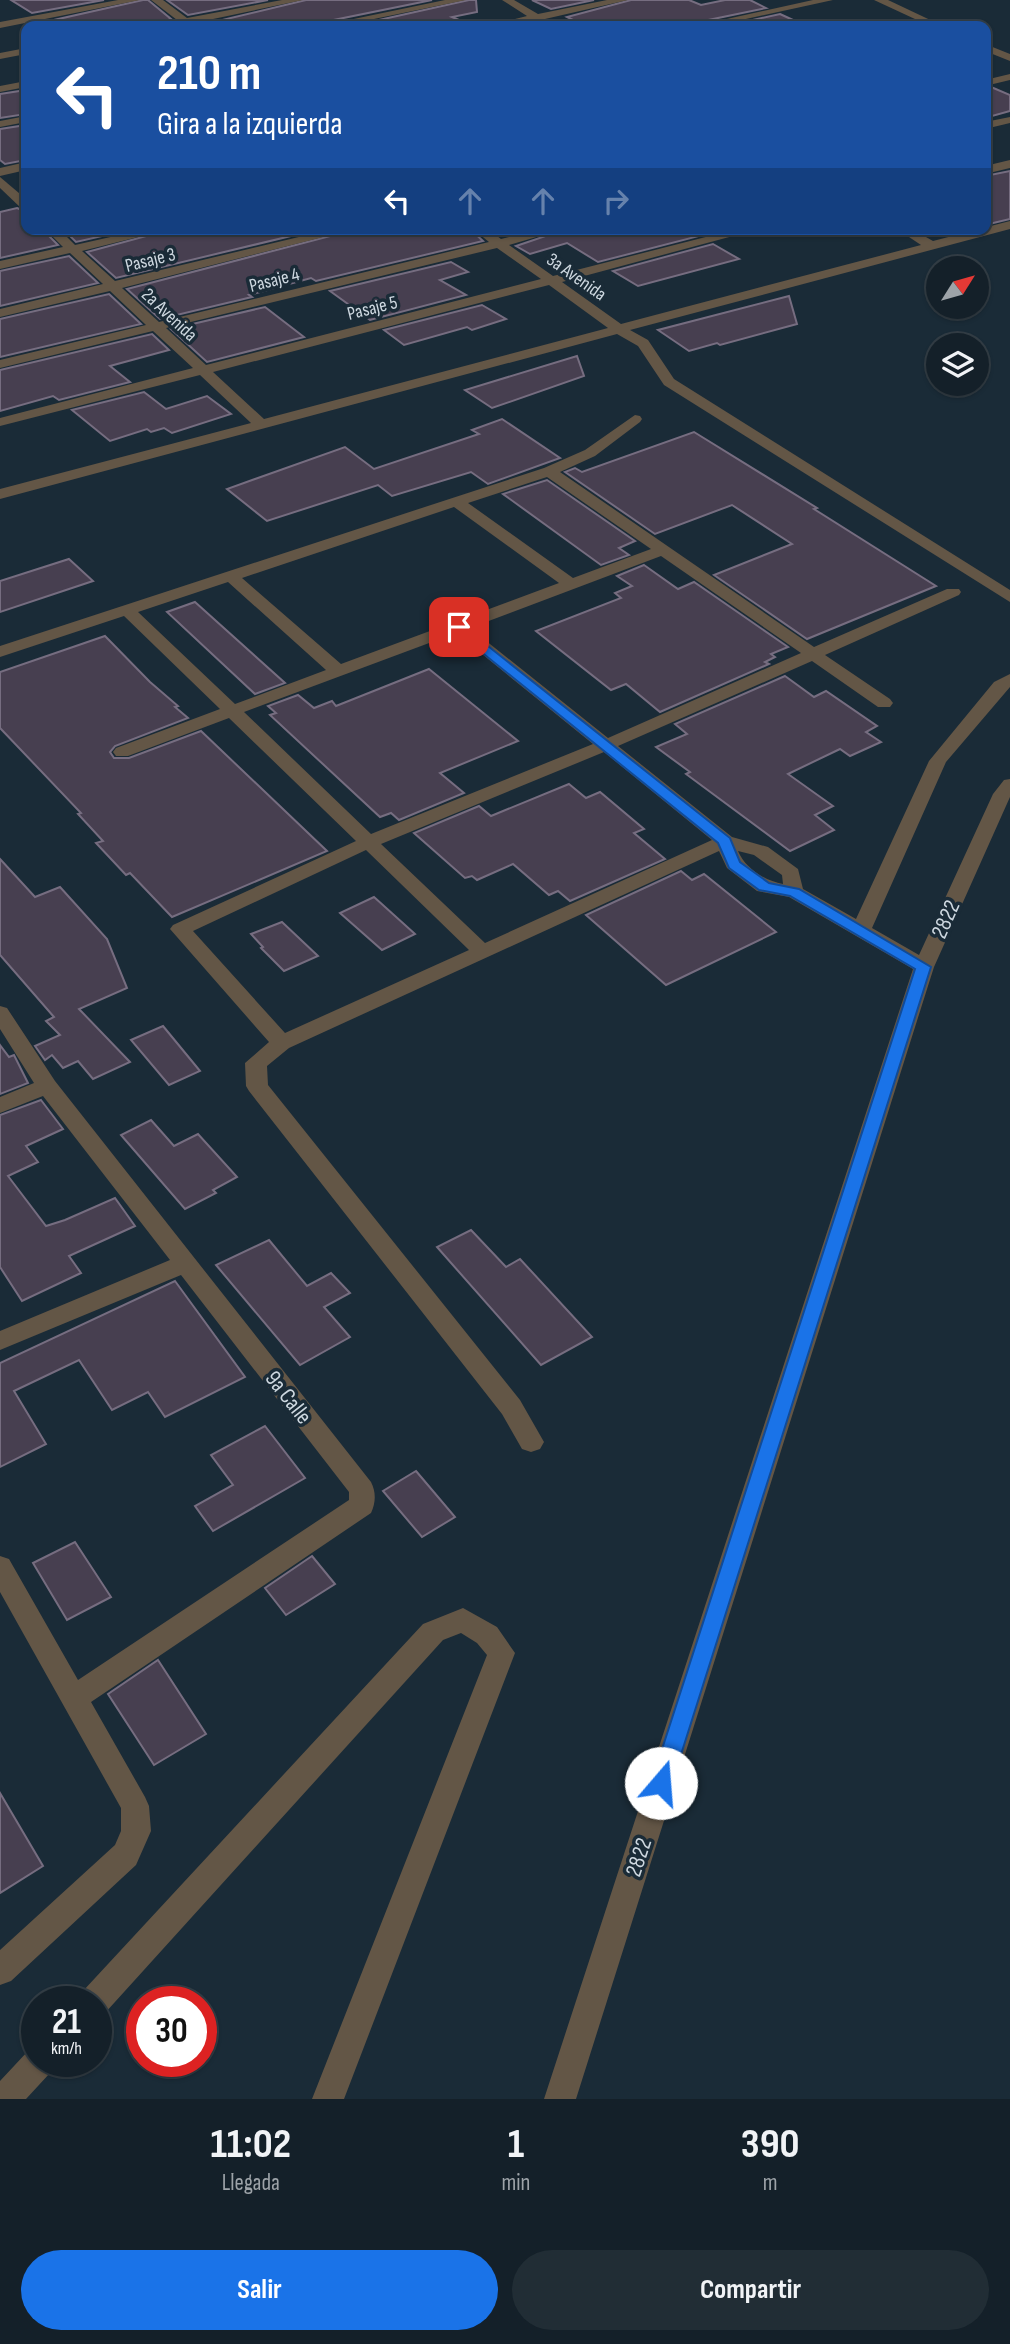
<!DOCTYPE html>
<html lang="es">
<head>
<meta charset="utf-8">
<style>
  body { margin:0; font-family:"Sofia Sans Condensed",sans-serif; background:#212d35; color:#f1f3f6; height:100vh; display:flex; flex-direction:column; font-size:26px; white-space:nowrap }
  * { box-sizing:border-box; margin:0 }
  p { font-size:23px; color:#9da3a8 }
  .icon { flex:none; width:38px; height:38px; fill:none; stroke:currentColor; stroke-width:2; stroke-linecap:round; stroke-linejoin:round }
  .map { position:relative; height:2099px; overflow:hidden }
  .panel { display:flex; flex-direction:column; background:#142029; flex:1 }
  .panel>* { flex:none }
  .guide { position:absolute; left:21px; top:21px; width:970px; height:214px; border-radius:14px; box-shadow:0 2px 5px #0004,0 0 0 2px #333e46; background:#1a4fa0; color:#fff; overflow:hidden }
  .needle { width:46px; rotate:53deg }
  .tools { position:absolute; left:926px; top:256px; display:grid; gap:14px }
  .tools a { display:grid; place-items:center; width:63px; height:63px; border-radius:50%; background:#142029; box-shadow:0 2px 5px #0004,0 0 0 2px #333e46; font-size:35px }
  .speed { position:absolute; left:21px; top:1986px; display:flex; gap:14px; font-size:35px; font-weight:700; text-align:center }
  .speed>* { display:grid; place-content:center; width:91px; height:91px; border-radius:50%; background:#142029; box-shadow:0 2px 5px #0004,0 0 0 2px #333e46; line-height:1 }
  .speed small { font-size:18px; font-weight:400 }
  .speed .limit { border:10px solid #d22; background:#fff; color:#111 }
  .pin { position:absolute; display:grid; place-items:center; width:60px; height:60px; color:#fff; margin:-30px; border-radius:14px; box-shadow:0 4px 10px #0006 }
  .me { position:absolute; width:77px; margin:-38px; rotate:18deg; stroke-linejoin:round; filter:drop-shadow(0 0 5px #0008) }
  .turn { display:flex; align-items:center; gap:24px; height:147px; padding:0 21px; font-size:32px }
  .turn .icon { width:91px; height:91px; stroke-width:2.5 }
  .turn b { display:block; font-size:49px; line-height:60px }
  .lanes { display:flex; align-items:center; height:66px; padding:0 21px; background:#0003; justify-content:center; gap:35px; direction:ltr }
  .lanes .off { opacity:.35 }
  .eta { display:flex; justify-content:space-evenly; align-items:center; height:119px; text-align:center }
  .eta b { font-size:42px; font-weight:700; line-height:49px }
  .button { display:flex; gap:14px; margin-top:auto; padding:14px 21px }
  .button a { flex:1; height:80px; border-radius:42px; background:#1a73e8; color:#fff; font-size:28px; font-weight:700; line-height:80px; text-align:center }
  .button a+a { background:#212d35; color:#f1f3f6 }
  .map>svg:first-child { display:block }
  .building { fill:#473f50; stroke:#766d80; stroke-width:2 }
  .lines { fill:none; stroke-linecap:round; stroke-linejoin:round }
  .minor { fill:#635646; fill-rule:evenodd }
  .route { fill:#1a73e8; stroke:#114b97; stroke-width:2 }
  .labels { text-anchor:middle; stroke-width:7; stroke-linejoin:round; paint-order:stroke }
  .far-street-label { font-size:19px; fill:#ced8e0; stroke:#1a2b37 }
  .street-label { font-size:23px; fill:#ced8e0; stroke:#1a2b37 }
</style>
</head>
<body>
<div class="map">
<svg width="1010" height="2099" viewBox="0 0 1010 2099">
  <rect width="100%" height="100%" fill="#1a2b37"/>
  <g class="building">
    <polygon points="11,0 104,0 32,13"/>
    <polygon points="143,0 148,0 171,19 151,26 52,26 45,22"/>
    <polygon points="167,0 268,0 188,15"/>
    <polygon points="306,0 432,0 319,23 317,26 197,26"/>
    <polygon points="469,0 476,0 477,12 452,17 473,26 352,26"/>
    <polygon points="532,0 594,0 551,9"/>
    <polygon points="631,0 689,0 701,5 725,0 750,0 766,8 694,23 692,26 607,26 598,22 583,25 567,17"/>
    <polygon points="780,14 806,26 725,26"/>
    <polygon points="991,87 1010,95 1010,111 985,118 985,88"/>
    <polygon points="26,90 26,114 0,118 0,94"/>
    <polygon points="26,125 26,160 5,164 0,160 0,129"/>
    <polygon points="1010,171 1010,219 985,225 985,176"/>
    <polygon points="17,208 26,212 26,229 42,229 58,245 0,258 0,212"/>
    <polygon points="63,229 133,229 76,242"/>
    <polygon points="172,229 320,229 116,278 87,252"/>
    <polygon points="357,229 470,229 483,241 316,281 311,278 249,295 252,297 160,319 127,289"/>
    <polygon points="566,229 687,229 699,236 598,262 567,243 530,254 516,246"/>
    <polygon points="713,244 739,259 638,286 613,271"/>
    <polygon points="69,256 98,283 0,306 0,271"/>
    <polygon points="451,262 468,272 440,280 466,295 370,320 330,291"/>
    <polygon points="109,294 141,324 0,357 0,319"/>
    <polygon points="789,296 797,324 720,345 717,343 689,351 658,330"/>
    <polygon points="482,305 506,319 472,330 467,327 404,345 384,330"/>
    <polygon points="265,307 304,337 207,362 171,329"/>
    <polygon points="152,334 169,350 110,366 130,382 59,400 53,396 0,411 0,370"/>
    <polygon points="577,356 584,376 492,408 465,390"/>
    <polygon points="144,392 166,409 207,396 231,414 172,433 164,428 151,432 147,429 110,441 72,410"/>
    <polygon points="502,419 560,458 488,484 471,472 392,496 378,485 267,521 227,489 345,447 374,469 479,434 472,430"/>
    <polygon points="694,432 817,508 814,509 936,586 807,639 714,575 792,544 732,505 655,534 565,472 575,468 582,472"/>
    <polygon points="547,480 635,541 619,548 629,555 601,565 503,494"/>
    <polygon points="69,559 93,581 0,612 0,581"/>
    <polygon points="644,565 678,589 694,582 788,647 771,654 775,657 765,662 769,664 660,712 626,684 611,690 536,631 621,598 615,593 632,586 617,576"/>
    <polygon points="195,602 285,683 255,694 167,612"/>
    <polygon points="105,636 150,682 178,706 175,707 188,718 115,746 110,752 114,758 129,758 201,731 327,851 172,917 130,873 126,875 96,843 103,841 78,814 81,813 0,728 0,672"/>
    <polygon points="429,669 518,741 440,773 464,793 399,820 391,813 380,817 270,715 276,713 268,706 298,695 314,708 332,701 336,706"/>
    <polygon points="785,676 814,697 826,691 877,726 866,732 881,742 850,756 840,749 788,774 833,806 815,815 834,830 790,851 686,774 690,772 656,747 687,734 675,724"/>
    <polygon points="569,784 586,798 600,792 644,829 634,833 665,859 570,901 558,891 549,895 513,864 477,880 472,876 465,878 414,833 479,806 491,816"/>
    <polygon points="0,859 35,897 60,887 107,939 127,988 79,1009 130,1062 93,1079 78,1061 63,1068 52,1055 45,1060 35,1046 60,1035 46,1021 54,1017 0,955"/>
    <polygon points="681,871 692,880 704,874 776,932 666,985 586,915"/>
    <polygon points="374,897 415,934 382,950 340,913"/>
    <polygon points="282,922 318,956 284,971 261,948 263,947 251,934"/>
    <polygon points="163,1026 200,1071 169,1085 131,1040"/>
    <polygon points="0,1045 9,1057 14,1055 28,1083 0,1094"/>
    <polygon points="41,1100 63,1129 26,1146 38,1162 8,1176 46,1226 65,1220 115,1198 135,1226 69,1256 81,1273 22,1301 0,1267 0,1115"/>
    <polygon points="151,1120 174,1146 198,1134 237,1177 213,1190 216,1193 185,1209 121,1135"/>
    <polygon points="471,1230 506,1267 520,1259 592,1337 541,1365 437,1247"/>
    <polygon points="269,1240 307,1286 331,1273 350,1293 324,1307 350,1337 300,1365 216,1265"/>
    <polygon points="175,1281 245,1377 165,1417 148,1392 112,1410 79,1360 14,1391 46,1444 0,1467 0,1363"/>
    <polygon points="265,1426 305,1478 213,1531 195,1506 233,1485 211,1455"/>
    <polygon points="416,1471 455,1517 422,1537 383,1491"/>
    <polygon points="75,1542 111,1597 67,1620 33,1563"/>
    <polygon points="312,1556 335,1584 286,1615 265,1588"/>
    <polygon points="158,1660 206,1734 154,1765 108,1694"/>
    <polygon points="0,1793 43,1866 0,1893"/>
  </g>
  <g class="lines">
    <g class="minor">
      <polygon points="118,0 140,0 0,28 0,22"/>
      <polygon points="151,0 163,0 187,18 282,0 303,0 194,23 195,26 154,26 177,20"/>
      <polygon points="445,0 466,0 340,26 320,26"/>
      <path d="M502 0H514L538 14 607 0H628L545 19 541 23C529 19 502 26 487 26L527 16Z"/>
      <polygon points="813,0 833,0 714,26 695,26"/>
      <polygon points="874,0 888,0 943,26 930,26"/>
      <polygon points="985,44 1010,54 1010,61 985,51"/>
      <polygon points="26,48 26,54 0,59 0,53"/>
      <polygon points="1010,74 1010,80 985,86 985,80"/>
      <polygon points="26,81 26,87 0,92 0,86"/>
      <polygon points="26,116 26,122 0,127 0,121"/>
      <polygon points="1010,117 1010,123 985,129 985,122"/>
      <polygon points="1010,160 1010,168 985,174 985,166"/>
      <polygon points="26,162 26,170 0,176 0,168"/>
      <polygon points="0,177 26,199 26,210 22,209 0,188"/>
      <path d="M1010 221V229L630 330 648 340 674 379 1010 590V602L664 385 638 346 617 334 0 499V489L251 423 200 375 0 426V418L193 368 153 331 0 368V360L146 325 110 291 0 317V309L103 284 70 253 0 269V261L63 247 45 229H59L75 245 146 229H170L82 251 115 281 332 229H355L122 288 159 322 489 242 473 229H488L501 239 541 229H564L509 245 553 276 737 229H759L562 282 621 324 921 245 897 229H912L933 241ZM497 248 541 279 206 365 166 328ZM549 285 608 328 264 419 213 372Z"/>
      <path d="M635 415 640 416 642 419 640 422 595 456 560 472 814 647 947 589H959L961 592 959 595 825 655 890 699 893 703 890 707H878L812 661 618 746 732 837 768 847 798 869 803 889 856 919 929 761 994 682 1010 674V687L946 762 872 928 919 955 993 794 1004 780 1010 779V797L934 967 576 2099H544L913 969 789 897 757 891 727 868 719 851 289 1048 267 1066 268 1085 520 1400 544 1442 540 1449 531 1452 522 1449 502 1414 249 1091 246 1086 245 1063 269 1042 170 929 173 925 356 841 229 718 128 756H116L113 752 116 748 220 709 124 616 0 657V646L544 468 585 450ZM547 477 651 549 573 578 468 503ZM454 507 559 583 341 664 242 578ZM661 556 801 653 608 738 470 628ZM228 582 326 670 235 704 138 612ZM456 633 593 744 371 834 244 712ZM604 752 712 840 485 943 381 844ZM366 850 469 950 285 1033 193 931ZM738 851 754 855 782 875 783 884C765 881 745 868 738 851Z"/>
      <path d="M0 1006 7 1008 55 1081 371 1482C376 1492 376 1502 371 1513L91 1702 145 1797 149 1806 151 1831 136 1865 11 1981 0 1985V1950L115 1845 121 1831V1808L0 1592V1556L9 1559 78 1680 349 1500V1492L181 1275 0 1350V1331L170 1260 43 1096 0 1113V1097L34 1083 0 1029Z"/>
      <polygon points="463,1608 497,1627 515,1653 344,2099 312,2099 487,1655 477,1643 461,1633 443,1640 105,2013 96,2016 96,2002 79,2002 83,1991 423,1624"/>
      <polygon points="37,2047 37,2062 54,2062 50,2073 26,2099 0,2099 0,2081 28,2051"/>
    </g>
  </g>
  <polygon class="route" points="459,623 730,838 740,862 769,883 799,889 931,967 672,1783 669,1790 661,1793 654,1790 651,1783 915,969 790,896 759,890 729,868 718,843 454,630 453,627"/>
  <g class="labels">
    <g class="far-street-label">
      <text transform="translate(150 259) rotate(-14)" y="7">Pasaje 3</text>
      <text transform="translate(577 276) rotate(35)" y="7">3a Avenida</text>
      <text transform="translate(274 279) rotate(-14)" y="7">Pasaje 4</text>
      <text transform="translate(372 307) rotate(-14)" y="7">Pasaje 5</text>
      <text transform="translate(170 314) rotate(43)" y="7">2a Avenida</text>
    </g>
    <g class="street-label">
      <text transform="translate(945 919) rotate(-66)" y="8">2822</text>
      <text transform="translate(289 1397) rotate(52)" y="8">9a Calle</text>
      <text transform="translate(638 1857) rotate(-72)" y="8">2822</text>
    </g>
  </g>
</svg>
<div class="tools">
<a><svg class="needle" viewBox="-14 -14 28 28"><path d="M0-13l5 13h-10z" fill="#e53935"/><path d="M0 13l5-13h-10z" fill="#9da3a8"/></svg></a>
<a><svg class="icon" aria-label="layers" viewBox="0 0 24 24"><path d="M12 4l9 5-9 5-9-5zM3 14l9 5 9-5"/></svg></a>
</div>
<div class="speed"><div>21<small>km/h</small></div><div class="limit">30</div></div>
<div class="pin" style="left:459px;top:627px;background:#d93025"><svg class="icon" aria-label="arrive" viewBox="0 0 24 24"><path d="M6 21V4h12l-3 4 3 4H6"/></svg></div>
<svg class="me" style="left:661px;top:1783px" viewBox="-20 -20 40 40"><circle r="19" fill="#fff"/><path d="M0-13L10 11 0 6-10 11z" fill="#1a73e8"/></svg>
<div class="guide">
<div class="turn"><svg class="icon" aria-label="left" viewBox="0 0 24 24"><path d="M17 20v-9H6M10 6l-5 5 5 5"/></svg><div><b>210 m</b>Gira a la izquierda</div></div>
<div class="lanes"><svg class="icon" aria-label="left" viewBox="0 0 24 24"><path d="M17 20v-9H6M10 6l-5 5 5 5"/></svg><svg class="icon off" aria-label="ahead" viewBox="0 0 24 24"><path d="M12 20V5M6 11l6-6 6 6"/></svg><svg class="icon off" aria-label="ahead" viewBox="0 0 24 24"><path d="M12 20V5M6 11l6-6 6 6"/></svg><svg class="icon off" aria-label="right" viewBox="0 0 24 24"><path d="M7 20v-9h11M14 6l5 5-5 5"/></svg></div>
</div>
</div>
<section class="panel">
<div class="eta">
<div><b>11:02</b><p>Llegada</p></div>
<div><b>1</b><p>min</p></div>
<div><b>390</b><p>m</p></div>
</div>
<div class="button"><a>Salir</a><a>Compartir</a></div>
</section>
</body>
</html>
